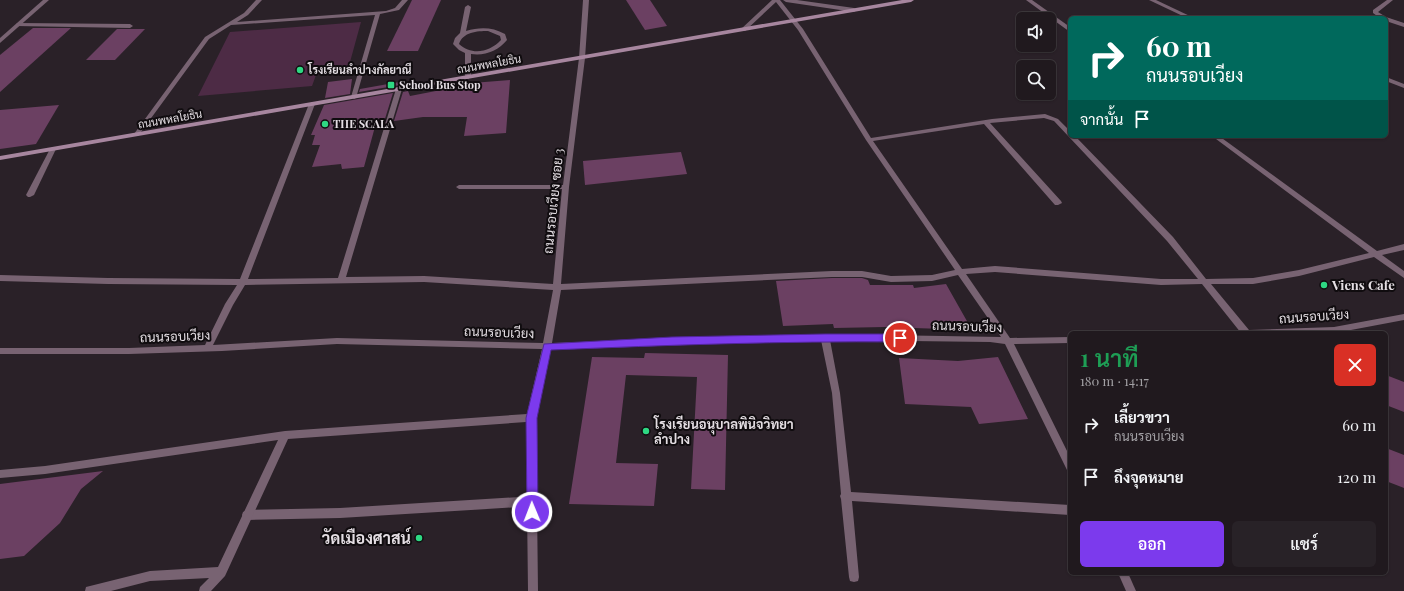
<!DOCTYPE html>
<html lang="th">
<head>
<meta charset="utf-8">
<style>
  body { margin:0; font-family:"Playfair Display",Sarabun,serif; background:#282227; color:#f1f3f6; height:100vh; display:flex; flex-direction:column; font-size:15px; white-space:nowrap }
  * { box-sizing:border-box; margin:0 }
  p { font-size:13px; color:#a2a0a4 }
  .icon { flex:none; width:22px; height:22px; fill:none; stroke:currentColor; stroke-width:2; stroke-linecap:round; stroke-linejoin:round }
  .map { position:relative; flex:1; overflow:hidden }
  .drawer { position:absolute; left:1068px; top:331px; width:320px; height:244px; display:flex; flex-direction:column; background:#20191e; border-radius:6px; box-shadow:0 1px 3px #0004,0 0 0 1px #3d383c }
  .drawer>* { flex:none }
  .hud { position:absolute; left:1068px; top:16px; width:320px; height:122px; border-radius:6px; box-shadow:0 1px 3px #0004,0 0 0 1px #3d383c; background:#00695c; color:#fff; overflow:hidden }
  .buttons { position:absolute; left:1016px; top:12px; display:grid; gap:8px }
  .buttons a { display:grid; place-items:center; width:40px; height:40px; border-radius:6px; background:#20191e; box-shadow:0 1px 3px #0004,0 0 0 1px #3d383c; font-size:20px }
  .pin { position:absolute; display:grid; place-items:center; width:34px; height:34px; color:#fff; margin:-17px; border:2px solid #fff; border-radius:50%; box-shadow:0 1px 4px #0007 }
  .me { position:absolute; width:44px; margin:-22px; rotate:359deg; stroke-linejoin:round; filter:drop-shadow(0 0 3px #0008) }
  .turn { display:flex; align-items:center; gap:14px; height:84px; padding:0 12px; font-size:18px }
  .turn .icon { width:52px; height:52px; stroke-width:2.5 }
  .turn b { display:block; font-size:28px; line-height:34px }
  .then { display:flex; align-items:center; height:38px; padding:0 12px; background:#0003; gap:8px; font-size:15px }
  .round { display:grid; place-items:center; flex:none; width:42px; height:42px; border-radius:6px; background:#282227 }
  .headline { display:flex; align-items:center; justify-content:space-between; height:68px; padding:0 12px }
  h1 { font-size:24px; font-weight:600; line-height:30px; color:#1e9e55 }
  .primary-button { display:flex; gap:8px; margin-top:auto; padding:8px 12px }
  .primary-button a { flex:1; height:46px; border-radius:6px; background:#7c3aed; color:#fff; font-size:16px; font-weight:600; line-height:46px; text-align:center }
  .primary-button a+a { background:#282227; color:#f1f3f6 }
  ul { padding:0; list-style:none }
  li { display:flex; align-items:center; gap:12px; height:52px; padding:0 12px }
  li div { flex:1 }
  li b { display:block; font-size:15px }
  li em { font-style:normal }
  .map>svg:first-child { display:block }
  .green { fill:#4d2b45 }
  .building { fill:#6b4062 }
  .lines { fill:none; stroke-linecap:round; stroke-linejoin:round }
  .service { fill:#786372; fill-rule:evenodd }
  .minor { fill:#786372; fill-rule:evenodd }
  .tertiary { fill:#786372; fill-rule:evenodd }
  .secondary { fill:#a7869f; fill-rule:evenodd }
  .route { fill:#7c3aed; stroke:#51269a }
  .poi-dot { fill:#2ed883; stroke:#100c0f; stroke-width:1.5 }
  .labels { text-anchor:middle; stroke-width:4; stroke-linejoin:round; paint-order:stroke }
  .far-street-label { font-size:11px; fill:#e4dee3; stroke:#100c0f }
  .far-poi-label { font-size:11px; font-weight:bold; fill:#e4dee3; stroke:#100c0f; text-anchor:start }
  .street-label { font-size:13px; fill:#e4dee3; stroke:#100c0f }
  .poi-label { font-size:13px; font-weight:bold; fill:#e4dee3; stroke:#100c0f; text-anchor:start }
  .near-poi-label { font-size:16px; font-weight:bold; fill:#e4dee3; stroke:#100c0f; text-anchor:end }
</style>
</head>
<body>
<div class="map">
<svg width="1404" height="591" viewBox="0 0 1404 591">
  <rect width="100%" height="100%" fill="#2a2128"/>
  <polygon class="green" points="361,22 347,73 316,75 312,86 198,96 230,32"/>
  <g class="building">
    <polygon points="412,0 441,0 418,51 387,51"/>
    <polygon points="626,0 650,0 667,26 645,30"/>
    <polygon points="33,28 71,28 0,92 0,55"/>
    <polygon points="117,29 145,29 115,60 86,60"/>
    <polygon points="352,79 350,94 325,98 328,82"/>
    <polygon points="510,80 506,133 464,136 467,117 423,117 394,121 403,92 408,91 410,96 472,84 472,83"/>
    <polygon points="405,81 406,84 359,92 360,89"/>
    <polygon points="393,93 384,122 376,123 364,167 342,169 341,164 312,167 320,145 312,145 315,135 311,135 324,105"/>
    <polygon points="59,105 36,144 0,149 0,110"/>
    <polygon points="681,152 687,174 585,185 583,161"/>
    <polygon points="832,278 862,278 868,280 870,285 913,285 914,288 946,284 972,330 885,327 834,328 833,324 783,326 776,281"/>
    <polygon points="645,353 728,355 725,490 691,489 697,377 626,375 616,463 658,464 654,506 569,504 592,357 644,358"/>
    <polygon points="998,357 1028,419 979,424 971,407 905,404 899,358 958,361"/>
    <polygon points="1386,375 1404,382 1404,412 1386,405"/>
    <polygon points="1386,448 1404,455 1404,488 1386,481"/>
    <polygon points="103,471 81,489 60,523 24,556 0,559 0,484"/>
  </g>
  <g class="lines">
    <g class="service">
      <polygon points="1387,0 1393,0 1378,12 1386,17 1404,23 1404,27 1386,21 1386,18 1380,18 1373,13 1373,10"/>
      <path d="M468 5 471 7 466 31C480 27 492 27 505 34L507 40C498 51 485 56 471 54V77L468 79 465 77V53L459 50 453 44 455 38 460 33 465 7ZM488 31 500 36 501 40C490 52 472 56 459 44 463 32 477 31 488 31Z"/>
      <polygon points="520,497 524,499 525,502 524,505 520,507 340,518 247,520 243,518 242,515 243,512 247,510 340,508"/>
    </g>
    <g class="minor">
      <polygon points="256,0 262,0 248,15 237,22 386,11 395,8 402,0 408,0 399,10 380,14 356,98 354,99 351,97 375,15 231,25 209,39 138,136 134,136 134,134 205,37 244,13"/>
      <path d="M583 0H589L585 58 569 187 561 284 832 271H862L891 276 932 275 955 270 866 140 798 30 776 2 745 31 740 30 772 0H780L803 29 871 138 992 119 1045 114 1058 119 1070 131V136H1075L1173 237 1206 279 1253 278 1299 270 1369 253 1212 136H1219L1377 251 1404 244V250L1382 255 1404 271V278L1374 257 1299 276 1253 284H1211L1249 330 1334 327 1404 314V320L1335 333H1241L1202 284 1161 285 995 272 966 274 1010 338 1070 337V343L1014 344 1070 457V471L1067 470 1005 344 990 342 830 340 840 393 851 492 1070 505V515L852 501 859 577 858 581 854 582 850 581 849 577 841 499 840 496 841 494 832 393 821 340 551 349 536 418 538 591H528L526 422 288 439 225 576 211 591H199L200 587 209 578 150 581 111 591H85L86 587 150 571 218 567 278 440 45 474 0 478V470L45 466 285 431 527 414 542 349 337 344 222 351 129 354H0V348H129L205 345 225 304 237 285 108 284 0 281V275L108 278 240 279 309 104 312 102 315 104 248 279 338 278 396 89 399 87 402 89 346 277 424 276 553 284 562 189H459L456 187 459 185H563L579 58ZM1044 118 1054 121 1167 241 1198 279H1161L995 266 962 269 873 141 984 124 1055 205H1058L1062 203 1061 201 990 123ZM958 275 1001 337 825 334 552 343 561 290 832 277H862L891 282 932 281ZM424 282 553 290 543 343 337 338 213 345 233 305 245 285Z"/>
      <polygon points="783,0 797,0 854,8 857,10 854,12 786,2"/>
      <polygon points="1026,0 1032,0 1070,27 1070,32"/>
      <polygon points="1149,0 1156,0 1194,18 1187,18"/>
      <polygon points="18,23 130,24 133,26 130,28 16,26 16,24"/>
      <polygon points="1386,77 1404,84 1404,88 1386,81"/>
      <polygon points="53,147 56,149 34,195 30,197 28,197 26,195 50,149"/>
      <polygon points="1118,573 1128,573 1136,591 1126,591"/>
    </g>
    <polygon class="tertiary" points="43,0 49,0 0,43 0,38"/>
    <polygon class="secondary" points="902,0 914,0 911,2 0,160 0,156"/>
  </g>
  <path class="route" d="M825 334H900L903 335 905 338 903 341 900 342C784 341 668 345 551 350L537 418 538 512 536 516 532 518 528 516 527 512 526 418 544 344 672 337Z"/>
  <g class="poi-dot">
    <circle cx="300" cy="70" r="4"/>
    <rect x="387" y="81" width="8" height="8" rx="2"/>
    <circle cx="325" cy="124" r="4"/>
    <circle cx="1324" cy="285" r="4"/>
    <circle cx="646" cy="431" r="4"/>
    <circle cx="419" cy="538" r="4"/>
  </g>
  <g class="labels">
    <g class="far-street-label">
      <text transform="translate(489 64) rotate(-10)" y="4">ถนนพหลโยธิน</text>
      <text transform="translate(170 119) rotate(-10)" y="4">ถนนพหลโยธิน</text>
    </g>
    <g class="far-poi-label">
      <text x="308" y="74">โรงเรียนลำปางกัลยาณี</text>
      <text x="399" y="89">School Bus Stop</text>
      <text x="333" y="128">THE SCALA</text>
    </g>
    <g class="street-label">
      <text transform="translate(553 201) rotate(-84)" y="5">ถนนรอบเวียง ซอย 3</text>
      <text transform="translate(1314 316) rotate(-4)" y="5">ถนนรอบเวียง</text>
      <text transform="translate(967 326) rotate(2)" y="5">ถนนรอบเวียง</text>
      <text transform="translate(499 332) rotate(2)" y="5">ถนนรอบเวียง</text>
      <text transform="translate(175 336) rotate(-2)" y="5">ถนนรอบเวียง</text>
    </g>
    <g class="poi-label">
      <text x="1332" y="290">Viens Cafe</text>
      <text x="654" y="429">โรงเรียนอนุบาลพินิจวิทยา<tspan x="654" dy="15">ลำปาง</tspan></text>
    </g>
    <g class="near-poi-label">
      <text x="411" y="544">วัดเมืองศาสน์</text>
    </g>
  </g>
</svg>
<div class="buttons">
<a><svg class="icon" aria-label="sound" viewBox="0 0 24 24"><path d="M4 9h4l5-4v14l-5-4H4zM17 9q2 3 0 6"/></svg></a>
<a><svg class="icon" aria-label="search" viewBox="0 0 24 24"><circle cx="10" cy="10" r="6"/><path d="M15 15l6 6"/></svg></a>
</div>
<div class="pin" style="left:900px;top:338px;background:#d93025"><svg class="icon" aria-label="arrive" viewBox="0 0 24 24"><path d="M6 21V4h12l-3 4 3 4H6"/></svg></div>
<svg class="me" style="left:532px;top:512px" viewBox="-20 -20 40 40"><circle r="17" fill="#7c3aed" stroke="#fff" stroke-width="3"/><path d="M0-11L8 9 0 5-8 9z" fill="#fff"/></svg>
<div class="hud">
<div class="turn"><svg class="icon" aria-label="right" viewBox="0 0 24 24"><path d="M7 20v-9h11M14 6l5 5-5 5"/></svg><div><b>60 m</b>ถนนรอบเวียง</div></div>
<div class="then">จากนั้น<svg class="icon" aria-label="arrive" viewBox="0 0 24 24"><path d="M6 21V4h12l-3 4 3 4H6"/></svg></div>
</div>
<section class="drawer">
<div class="headline"><div><h1>1 นาที</h1><p>180 m · 14:17</p></div><a class="round" style="background:#d93025;color:#fff"><svg class="icon" aria-label="close" viewBox="0 0 24 24"><path d="M6 6l12 12M18 6L6 18"/></svg></a></div>
<ul>
<li><svg class="icon" aria-label="right" viewBox="0 0 24 24"><path d="M7 20v-9h11M14 6l5 5-5 5"/></svg><div><b>เลี้ยวขวา</b><p>ถนนรอบเวียง</p></div><em>60 m</em></li>
<li><svg class="icon" aria-label="arrive" viewBox="0 0 24 24"><path d="M6 21V4h12l-3 4 3 4H6"/></svg><div><b>ถึงจุดหมาย</b></div><em>120 m</em></li>
</ul>
<div class="primary-button"><a>ออก</a><a>แชร์</a></div>
</section>
</div>
</body>
</html>
